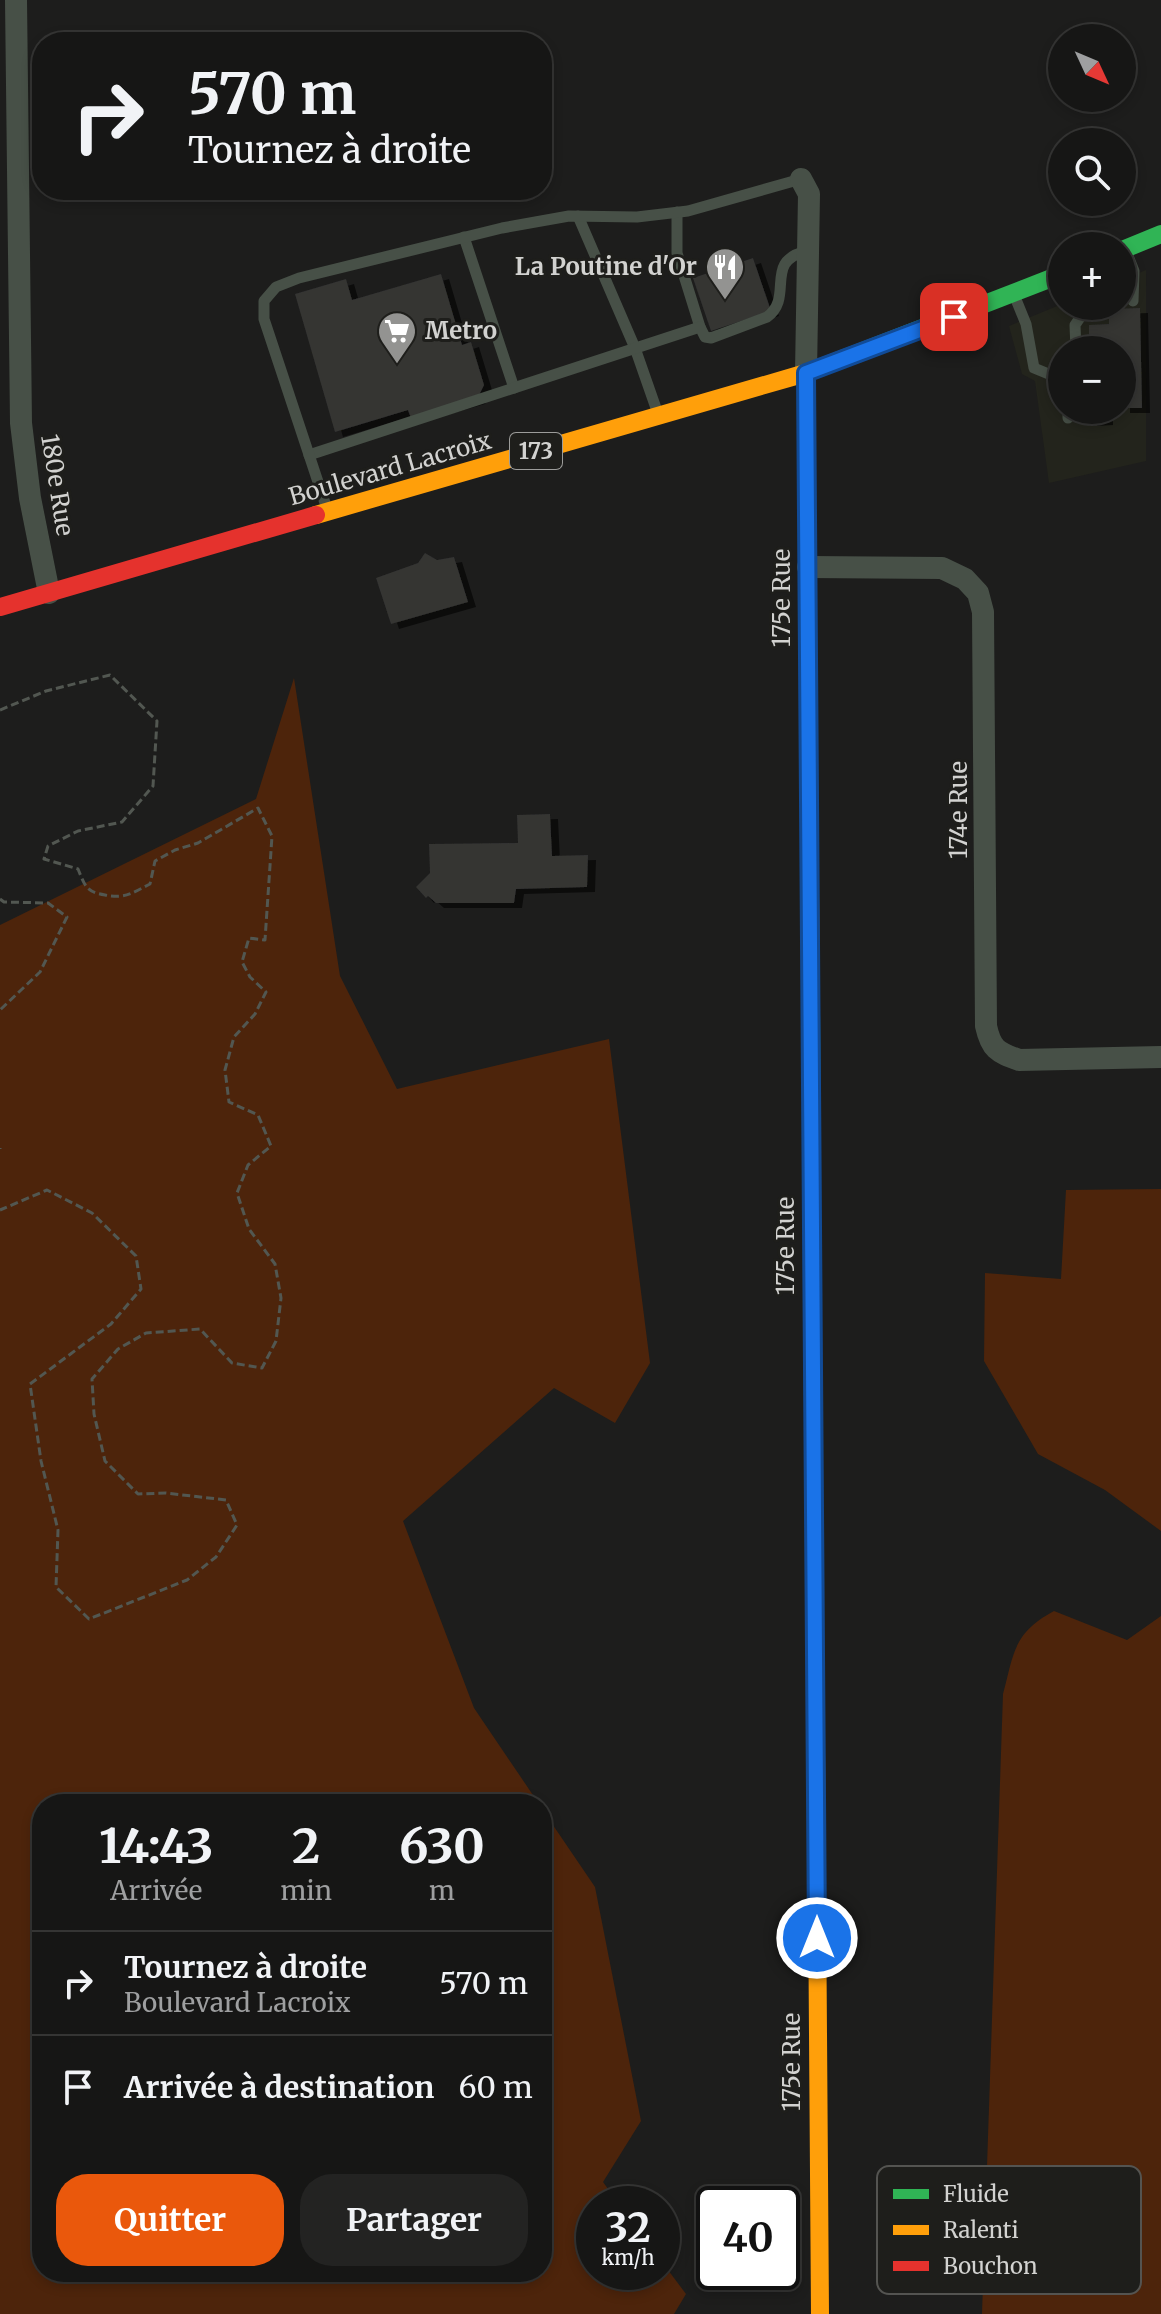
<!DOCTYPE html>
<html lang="fr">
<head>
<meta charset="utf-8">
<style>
  body { margin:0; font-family:Merriweather,serif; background:#232322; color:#f1f3f6; height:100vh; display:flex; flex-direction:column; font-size:30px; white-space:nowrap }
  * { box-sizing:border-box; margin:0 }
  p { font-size:26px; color:#9e9fa0 }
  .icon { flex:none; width:44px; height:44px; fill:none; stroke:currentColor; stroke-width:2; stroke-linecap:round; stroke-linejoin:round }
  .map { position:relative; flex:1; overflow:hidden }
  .panel { position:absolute; left:32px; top:1794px; width:520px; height:488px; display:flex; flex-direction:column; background:#161615; border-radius:32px; box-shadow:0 4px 12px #0003,0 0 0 2px #353534 }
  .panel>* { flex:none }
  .top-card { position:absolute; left:32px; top:32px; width:520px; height:168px; border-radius:32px; box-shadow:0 4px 12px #0003,0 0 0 2px #353534; background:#161615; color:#f1f3f6; overflow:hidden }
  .needle { width:52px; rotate:134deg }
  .buttons { position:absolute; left:1048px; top:24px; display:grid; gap:16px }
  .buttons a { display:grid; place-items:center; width:88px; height:88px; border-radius:50%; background:#161615; box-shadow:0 4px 12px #0003,0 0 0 2px #353534; font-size:40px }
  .speed { position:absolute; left:576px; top:2186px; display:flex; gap:16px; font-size:40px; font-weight:700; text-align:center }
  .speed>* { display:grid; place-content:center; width:104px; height:104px; border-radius:50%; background:#161615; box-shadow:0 4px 12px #0003,0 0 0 2px #353534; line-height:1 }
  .speed small { font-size:20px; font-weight:400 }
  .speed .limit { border:4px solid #111; border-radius:12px; background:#fff; color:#111 }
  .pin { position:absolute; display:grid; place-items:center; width:68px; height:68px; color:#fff; margin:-34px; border-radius:16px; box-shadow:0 4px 12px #0006 }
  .me { position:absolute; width:88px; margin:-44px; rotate:0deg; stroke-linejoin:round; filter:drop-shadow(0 0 6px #0008) }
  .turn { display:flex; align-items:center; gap:28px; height:168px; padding:0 24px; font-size:36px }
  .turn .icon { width:104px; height:104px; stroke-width:2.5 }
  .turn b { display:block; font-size:56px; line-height:68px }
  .eta { display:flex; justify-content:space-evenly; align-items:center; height:136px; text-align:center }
  .eta b { font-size:48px; font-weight:700; line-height:56px }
  .primary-button { display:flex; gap:16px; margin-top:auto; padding:16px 24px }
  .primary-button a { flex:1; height:92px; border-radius:32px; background:#ea580c; color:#fff; font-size:32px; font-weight:700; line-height:92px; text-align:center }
  .primary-button a+a { background:#232322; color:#f1f3f6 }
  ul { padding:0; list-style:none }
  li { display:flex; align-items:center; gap:24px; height:104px; padding:0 24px; border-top:2px solid #353534 }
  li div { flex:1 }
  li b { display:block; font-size:30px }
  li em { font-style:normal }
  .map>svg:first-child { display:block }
  .built { fill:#23241c; fill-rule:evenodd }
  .green { fill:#4d240b }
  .building { fill:#343433; filter:url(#shadow) }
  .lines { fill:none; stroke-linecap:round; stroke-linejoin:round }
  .path { stroke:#525751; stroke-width:3; stroke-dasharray:8 4; stroke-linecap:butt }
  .lane { stroke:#475047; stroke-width:11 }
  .street { stroke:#475047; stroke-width:22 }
  .fast { stroke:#30b455; stroke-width:18 }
  .slow { stroke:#ff9f0a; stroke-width:18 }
  .jam { stroke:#e5322d; stroke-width:18 }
  .route-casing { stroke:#114b97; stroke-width:20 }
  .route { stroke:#1a73e8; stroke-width:14 }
  .labels { text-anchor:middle; stroke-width:6; stroke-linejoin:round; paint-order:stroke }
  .shield { fill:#1e1e1b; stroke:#9c9c9a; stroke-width:2 }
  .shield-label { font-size:22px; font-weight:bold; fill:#d2d2d0 }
  .poi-label { font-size:24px; font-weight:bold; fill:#d2d2d0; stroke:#1e1e1b; text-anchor:end }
  .street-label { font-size:24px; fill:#d2d2d0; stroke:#1e1e1b }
  .key { fill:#1e1e1b; stroke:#545451; stroke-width:2 }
  .key-label { font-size:22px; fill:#d2d2d0 }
</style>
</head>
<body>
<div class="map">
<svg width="1161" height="2314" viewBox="0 0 1161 2314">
  <defs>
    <filter id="shadow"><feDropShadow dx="8" dy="5" stdDeviation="0" flood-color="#0009"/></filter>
  </defs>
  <rect width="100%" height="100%" fill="#1d1d1c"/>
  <path class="built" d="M1146 270V461L1049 483 1035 381 1022 374 1009 326 1062 304V306H1122V280ZM1062 350H1122V410H1062Z"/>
  <g class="green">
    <polygon points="294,678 340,976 397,1089 609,1039 650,1363 615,1423 554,1388 403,1521 474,1708 539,1804 42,1804 42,2272 542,2272 542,1809 595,1887 641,2121 603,2182 619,2204 594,2204 594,2272 662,2272 662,2262 686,2294 674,2314 0,2314 0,925 256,799"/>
    <polygon points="1161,1189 1161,1531 1105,1490 1038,1454 984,1361 985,1273 1061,1279 1066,1190"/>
    <path d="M1054 1611 1127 1640 1161 1616V2314H982L1003 1694C1014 1653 1013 1633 1054 1611Z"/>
  </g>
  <g class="building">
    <polygon points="753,258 771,311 711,331 693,278"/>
    <polygon points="441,274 462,345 471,342 484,385 477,399 411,418 408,410 335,432 295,294 346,279 352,300"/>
    <polygon points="1140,308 1142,408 1122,408 1122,350 1089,350 1089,325 1109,324 1109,309"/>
    <polygon points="1089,410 1105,410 1105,420 1089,421"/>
    <polygon points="425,553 437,560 454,557 468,602 391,624 376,578 418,563"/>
    <polygon points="550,814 552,856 588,855 587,887 516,889 514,903 436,903 428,896 426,898 416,887 430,873 429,844 518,843 517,815"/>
  </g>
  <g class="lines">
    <g class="path">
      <polyline points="1101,315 1109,315 1109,309 1122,306"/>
      <path d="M0 710 46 691 110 675 157 721 153 786 122 822 78 831 48 846 44 859 78 869C85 886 86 892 105 895 126 899 132 893 150 884L155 861 175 850 198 843 258 808 272 836 265 940 249 938 242 962 250 977 266 992 255 1014 234 1037 225 1070 229 1102 258 1115 271 1146 248 1165 237 1193 249 1229 275 1264 281 1298 276 1341 262 1368 232 1363 200 1329 146 1333 118 1349 92 1379 94 1414 105 1461 138 1494 166 1493 226 1500 237 1525 216 1557 187 1580 89 1619 56 1587 58 1530 41 1461 30 1384 111 1324 141 1289 136 1256 92 1213 47 1190 0 1210"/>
      <polyline points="0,899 4,902 48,903 67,917 40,972 0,1010"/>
      <polyline points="0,1148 0,1149"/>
    </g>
    <g class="lane">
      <polyline points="677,212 677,253 700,327"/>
      <polyline points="578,216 635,348 657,411"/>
      <polyline points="464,237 514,388"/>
      <polyline points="1126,251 1134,271 1133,301"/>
      <polyline points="1015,297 1026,324 1034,368 1051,375 1062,373"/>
      <polyline points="1076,350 1075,325 1086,309 1085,306"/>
      <polyline points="1068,410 1068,418"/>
      <path d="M309 455 700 327 705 337 711 338 767 317C795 297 762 260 808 251"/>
      <polyline points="327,509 264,319 264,301 276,287 299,278 502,228 569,216 637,217 688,211 801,179"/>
    </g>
    <g class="street">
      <polyline points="16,0 21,423 30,498 49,593"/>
      <polyline points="801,179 809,194 806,373"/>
      <path d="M808 567 942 568 965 579 978 593 983 612 986 1026C991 1049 997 1052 1019 1060L1161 1057"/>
    </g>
    <g class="fast">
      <polyline points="1122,250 1161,234"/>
      <polyline points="845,358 1062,274"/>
      <polyline points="811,1010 813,1403"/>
    </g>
    <g class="slow">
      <polyline points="316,515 806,373 845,358"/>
      <polyline points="808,662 811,1010"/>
      <polyline points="816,1753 820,2314"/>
    </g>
    <g class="jam">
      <polyline points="806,373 808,662"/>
      <polyline points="0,607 316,515"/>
      <polyline points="813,1403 816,1753"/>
    </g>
  </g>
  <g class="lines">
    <g class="route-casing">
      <polyline id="route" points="817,1938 806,373 954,317"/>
    </g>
    <use href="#route" class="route"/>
  </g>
  <defs>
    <g id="restaurant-pin" transform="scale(2)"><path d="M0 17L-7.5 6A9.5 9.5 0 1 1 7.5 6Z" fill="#939391" stroke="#1e1e1b"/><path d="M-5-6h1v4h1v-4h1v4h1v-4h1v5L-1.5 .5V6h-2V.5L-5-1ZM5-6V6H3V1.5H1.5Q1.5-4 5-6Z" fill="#fff"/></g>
    <g id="supermarket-pin" transform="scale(2)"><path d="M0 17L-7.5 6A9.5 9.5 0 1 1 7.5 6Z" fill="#939391" stroke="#1e1e1b"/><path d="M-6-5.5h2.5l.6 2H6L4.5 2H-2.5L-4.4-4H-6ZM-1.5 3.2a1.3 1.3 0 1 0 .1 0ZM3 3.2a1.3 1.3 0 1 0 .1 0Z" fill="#fff"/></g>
  </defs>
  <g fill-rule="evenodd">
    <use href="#restaurant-pin" x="725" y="267"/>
    <use href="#supermarket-pin" x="397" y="331"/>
  </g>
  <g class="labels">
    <rect class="shield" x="510" y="433" width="52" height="36" rx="6"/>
    <g class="shield-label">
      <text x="536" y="459">173</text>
    </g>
    <g class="poi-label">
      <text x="697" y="275">La Poutine d'Or</text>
      <text x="425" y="339" text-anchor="start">Metro</text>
    </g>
    <g class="street-label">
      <text transform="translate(390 469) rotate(-16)" y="8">Boulevard Lacroix</text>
      <text transform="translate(57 485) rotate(81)" y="8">180e Rue</text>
      <text transform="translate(782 598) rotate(-90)" y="8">175e Rue</text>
      <text transform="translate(959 810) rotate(-90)" y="8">174e Rue</text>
      <text transform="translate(786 1246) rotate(-90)" y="8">175e Rue</text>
      <text transform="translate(792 2062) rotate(-90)" y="8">175e Rue</text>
    </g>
  </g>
  <rect x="877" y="2166" width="264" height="128" rx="12" class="key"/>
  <rect x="893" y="2189" width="36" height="10" fill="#30b455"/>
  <rect x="893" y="2225" width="36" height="10" fill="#ff9f0a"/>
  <rect x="893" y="2261" width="36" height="10" fill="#e5322d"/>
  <g class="key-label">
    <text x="943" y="2202">Fluide</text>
    <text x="943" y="2238">Ralenti</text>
    <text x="943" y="2274">Bouchon</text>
  </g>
</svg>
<div class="buttons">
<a><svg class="needle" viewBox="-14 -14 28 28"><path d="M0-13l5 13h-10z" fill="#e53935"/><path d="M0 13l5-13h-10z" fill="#9e9fa0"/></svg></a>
<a><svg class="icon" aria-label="search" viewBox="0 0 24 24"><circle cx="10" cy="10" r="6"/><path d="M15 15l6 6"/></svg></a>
<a>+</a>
<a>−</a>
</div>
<div class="speed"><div>32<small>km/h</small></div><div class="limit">40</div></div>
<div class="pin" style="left:954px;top:317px;background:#d93025"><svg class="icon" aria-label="arrive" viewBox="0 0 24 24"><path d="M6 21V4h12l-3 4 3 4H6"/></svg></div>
<svg class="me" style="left:817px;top:1938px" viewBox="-20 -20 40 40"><circle r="17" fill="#1a73e8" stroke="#fff" stroke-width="3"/><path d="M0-11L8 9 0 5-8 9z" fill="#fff"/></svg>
<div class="top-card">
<div class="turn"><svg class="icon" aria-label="right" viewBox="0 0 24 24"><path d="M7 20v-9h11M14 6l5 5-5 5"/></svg><div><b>570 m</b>Tournez à droite</div></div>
</div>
<section class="panel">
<div class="eta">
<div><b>14:43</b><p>Arrivée</p></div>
<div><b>2</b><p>min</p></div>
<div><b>630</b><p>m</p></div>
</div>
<ul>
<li><svg class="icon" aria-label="right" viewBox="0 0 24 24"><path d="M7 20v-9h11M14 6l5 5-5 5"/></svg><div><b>Tournez à droite</b><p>Boulevard Lacroix</p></div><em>570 m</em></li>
<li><svg class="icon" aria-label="arrive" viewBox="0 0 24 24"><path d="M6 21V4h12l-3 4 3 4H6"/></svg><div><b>Arrivée à destination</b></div><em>60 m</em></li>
</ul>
<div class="primary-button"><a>Quitter</a><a>Partager</a></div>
</section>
</div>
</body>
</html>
